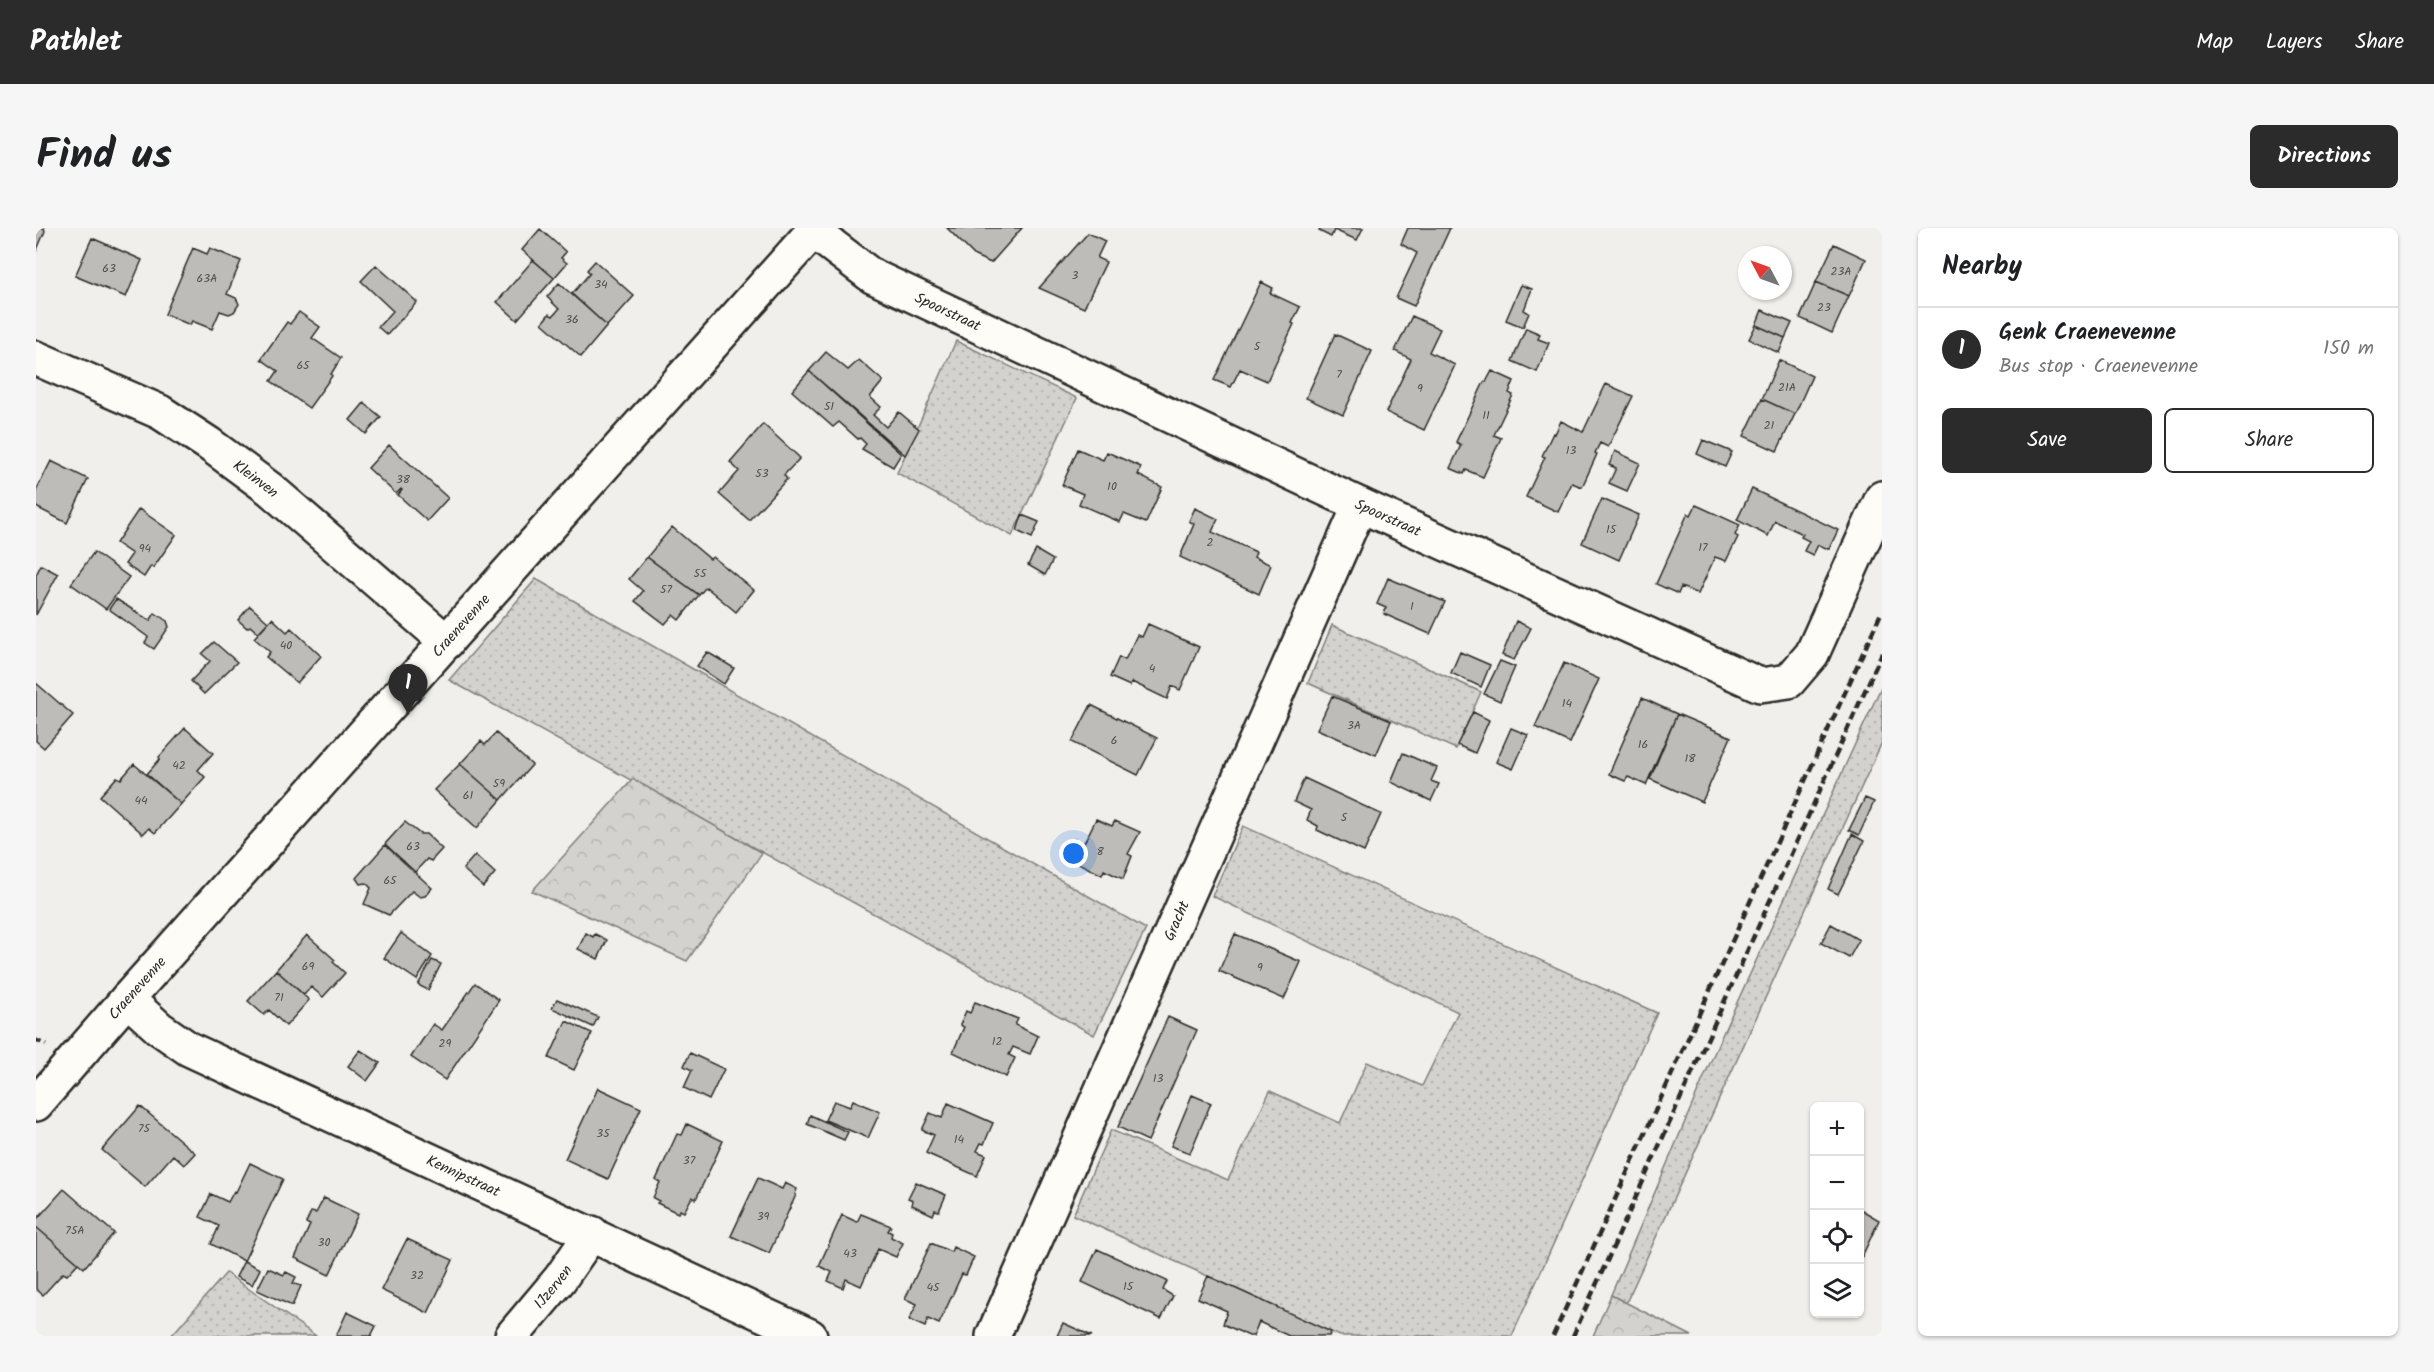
<!DOCTYPE html>
<meta charset="utf-8">
<style>
:root{--surface:#fff;--page:#f6f6f6;--text:#202124;--muted:#757577;--line:#e0e0e0;--accent:#2b2b2b}
body{margin:0;font-family:Kalam,sans-serif;background:var(--page);color:var(--text)}
.controls{position:absolute;right:18px;bottom:18px;display:grid;overflow:hidden;border-radius:9px;box-shadow:0 2px 4px #0004}
.controls button{width:54px;height:54px;display:grid;place-items:center;padding:0;border:0;border-bottom:2px solid var(--line);background:var(--surface);color:var(--text);font:30px sans-serif}
.compass{position:absolute;left:1702px;top:18px;width:54px;height:54px;border-radius:50%;background:var(--surface);box-shadow:0 2px 4px #0004;rotate:311deg}
.you{position:absolute;left:1038px;top:626px;width:21px;height:21px;margin:-15px;border:4px solid #fff;border-radius:50%;background:#1a73e8;box-shadow:0 0 0 9px #1a73e833}
.badge{display:grid;place-items:center;width:39px;height:39px;border-radius:50%;background:var(--accent);color:#fff;font-size:20px;font-weight:700}
.pin{position:absolute;translate:-50% -50px;filter:drop-shadow(0 2px 3px #0008)}
.pin::after{content:'';position:absolute;top:32px;width:21px;height:18px;background:inherit;clip-path:polygon(0 0,100% 0,50% 100%)}
.list{margin:0;padding:0;list-style:none}
h2{display:flex;justify-content:space-between;align-items:center;height:78px;margin:0;padding:0 24px;font-size:26px}
h2 small{font-size:20px;font-weight:400;color:var(--muted)}
.list li{display:grid;grid-template-columns:39px 1fr auto;gap:18px;align-items:center;box-sizing:border-box;height:84px;padding:0 24px;border-top:2px solid var(--line)}
.list b{display:block;font-size:22px;white-space:nowrap}
.list p{margin:0;font-size:20px;white-space:nowrap;color:var(--muted)}
.list em{font-size:20px;font-style:normal;color:var(--muted)}
.actions{display:flex;gap:12px;padding:18px 24px}
.actions a{flex:1;padding:14px 0;border:2px solid var(--accent);border-radius:9px;text-align:center;font-size:21px;color:var(--accent)}
.actions .main{background:var(--accent);color:#fff}
.icon{flex:none;width:33px;height:33px;fill:none;stroke:currentColor;stroke-width:2;stroke-linecap:round;stroke-linejoin:round}
.map{position:relative;flex:none;width:1846px;height:1108px;overflow:hidden;border-radius:9px}
header{display:flex;align-items:center;gap:36px;box-sizing:border-box;height:84px;padding:0 30px;background:var(--accent);color:#fff}
header strong{font-size:28px}
nav{display:flex;gap:33px;margin-inline-start:auto;font-size:21px}
.intro{display:flex;align-items:center;justify-content:space-between;box-sizing:border-box;height:144px;padding:0 36px}
h1{margin:0;font-size:42px}
.button{padding:15px 27px;border-radius:9px;background:var(--accent);color:#fff;font-size:21px;font-weight:700}
main{display:flex;gap:36px;padding:0 36px}
aside{flex:1;background:var(--surface);border-radius:9px;box-shadow:0 2px 4px #0004}
.map>svg:first-child{display:block}
</style>
<header>
<strong>Pathlet</strong>
<nav><a>Map</a><a>Layers</a><a>Share</a></nav>
</header>
<div class="intro"><h1>Find us</h1><a class="button">Directions</a></div>
<main>
<div class="map">
<svg width="1846" height="1108" viewBox="0 0 1846 1108">
<defs>
<pattern id="green-dots" width="8" height="8" patternUnits="userSpaceOnUse" patternTransform="scale(1.5)"><rect width="8" height="8" fill="#d3d2cf"/><path d="M2 2h.1M6 6h.1" fill="none" stroke="#b5b4b2" stroke-width="1.8" stroke-linecap="round"/></pattern>
<pattern id="forest-crowns" width="20" height="18" patternUnits="userSpaceOnUse" patternTransform="scale(1.5)"><rect width="20" height="18" fill="#d3d2cf"/><path d="M2 6a3 3 0 1 1 6 0M12 15a3 3 0 1 1 6 0" fill="none" stroke="#b5b4b2"/></pattern>
</defs>
<rect width="100%" height="100%" fill="#f0efeb"/>
<filter id="ink" filterUnits="userSpaceOnUse"><feTurbulence type="fractalNoise" baseFrequency=".0167" numOctaves="2"/><feDisplacementMap in="SourceGraphic" scale="12" xChannelSelector="R" yChannelSelector="G"/><feConvolveMatrix kernelMatrix="1 2 1 2 8 2 1 2 1" color-interpolation-filters="sRGB"/></filter>
<g filter="url(#ink)">
<!-- green -->
<path fill="url(#green-dots)" stroke="#7f7e7d" stroke-width="1.5" d="M920 113 1041 170 976 308 861 245Z
M500 351 1110 701 1058 807 413 452Z
M1296 397 1445 464 1420 521 1272 455Z
M1846 457V514L1590 1075 1575 1067 1683 814Z
M1207 598 1621 785 1476 1108H1304L1037 987 1075 902 1192 952 1234 863 1304 895 1331 834 1386 858 1422 784 1176 668Z
M190 1045 280 1108H135Z"/>
<!-- forest -->
<path fill="url(#forest-crowns)" stroke="#7f7e7d" stroke-width="1.5" d="M597 551 726 625 651 733 496 663Z
M1575 1067 1656 1108H1557Z"/>
<!-- building -->
<path fill="#bdbcb8" stroke="#2b2b2b" stroke-width="1.5" d="M0 0H8L9 3 0 24Z
M911 0H986L955 35 939 28Z
M1285 0H1327L1321 12 1298 2 1295 9 1283 3Z
M1372 0H1414L1378 78 1360 70 1381 25 1365 16Z
M504 1 530 24 525 30 531 35 518 50 486 22Z
M1052 5 1069 13 1061 30 1070 34 1048 80 1003 60Z
M56 10 106 32 90 69 39 48Z
M1798 16 1830 31 1813 68 1780 54Z
M157 20 171 26 174 20 205 33 191 66 200 70 203 76 198 84 193 86 184 83 176 101 156 93 154 97 129 86Z
M497 32 518 50 481 92 461 74Z
M559 33 598 68 571 98 536 66 554 45 551 42Z
M340 37 381 74 351 107 342 99 357 83 325 53Z
M1225 54 1237 60 1234 65 1264 79 1256 95 1258 96 1231 153 1204 141 1195 159 1178 152Z
M1780 54 1813 68 1796 105 1764 90Z
M523 55 571 98 545 129 506 95 513 86 517 88 523 81 511 69Z
M1485 57 1496 61 1488 82 1493 85 1487 99 1470 92Z
M1726 82 1756 95 1749 110 1720 97Z
M263 84 284 99 276 110 305 130 295 146 296 148 273 180 235 153 242 143 225 131 251 94 254 96Z
M1376 88 1404 101 1393 124 1419 137 1388 202 1350 184 1375 131 1359 123Z
M1720 97 1749 110 1743 125 1713 111Z
M1490 100 1504 106 1502 111 1513 115 1501 144 1476 133Z
M1299 106 1336 123 1307 187 1270 170Z
M790 124 812 142 823 132 847 153 834 169 845 179 837 187 850 199 863 184 883 201 869 227 773 143Z
M1743 132 1776 148 1759 186 1726 171Z
M773 143 865 226 857 239 826 221 830 216 824 210 822 211 803 194 797 199 756 163Z
M1456 143 1478 153 1473 165 1477 167 1458 207 1465 210 1447 249 1430 242 1428 246 1414 240 1425 217 1420 214 1448 154H1450Z
M1570 156 1597 168 1572 219 1564 215 1559 225 1561 226 1546 259 1536 255 1522 284 1490 269 1509 229 1506 228 1517 205 1519 206 1525 193 1547 204Z
M1726 171 1759 186 1741 223 1708 208Z
M328 175 345 189 330 206 314 192Z
M727 196 764 230 748 247 751 251 713 292 683 266 703 243 694 234Z
M1667 212 1696 224 1689 239 1661 226Z
M353 217 412 270 391 293 362 267 366 262 365 261 360 266 332 240Z
M1042 221 1067 232 1071 224 1105 239 1102 247 1126 259 1110 295 1088 286 1084 294 1043 276 1047 266 1026 257Z
M1579 223 1604 235 1591 263 1573 255 1580 240 1573 237Z
M15 233 52 251 31 295 0 279V263Z
M1716 261 1802 302 1793 321 1782 317 1777 327 1768 323 1773 313 1765 309 1767 306 1739 293 1732 308 1701 292Z
M1566 271 1603 287 1583 332 1546 315Z
M1660 277 1704 297 1699 307 1702 309 1690 333 1679 329 1662 366 1645 359 1642 366 1620 356 1652 285 1655 287Z
M1159 280 1182 291 1176 304 1220 324 1218 329 1235 337 1223 366 1144 329 1158 296 1153 293Z
M103 281 140 307 117 340 115 338 108 349 89 336 96 326 80 315Z
M986 287 1003 294 996 310 981 303Z
M636 299 674 331 677 329 718 362 700 384 670 359 663 367 611 329Z
M1000 322 1017 332 1009 347 992 337Z
M58 324 93 349 70 381 35 356Z
M611 329 663 367 643 392 637 387 629 396 599 373 607 363 593 351Z
M5 337 22 346 0 387V347Z
M1352 350 1409 374 1394 406 1348 386 1350 380 1341 376Z
M80 371 114 393 119 385 131 393 133 399 118 421 109 415 112 409 73 381Z
M214 378 232 394 222 405 214 398 211 400 202 392Z
M236 390 251 404 255 400 285 428 261 455 230 429 234 424 218 410Z
M1480 393 1495 400 1478 432 1466 427Z
M1112 396 1163 419 1144 462 1136 458 1131 471 1096 454 1094 458 1074 449 1083 429 1089 432 1101 407 1106 409Z
M178 414 201 434 168 466 155 453 174 433 166 426Z
M671 424 698 440 688 456 661 438Z
M1424 424 1454 437 1445 459 1415 445Z
M1464 433 1479 439 1464 473 1448 466Z
M1528 435 1563 451 1534 515 1499 499Z
M0 455 37 487 8 520 0 513Z
M1296 468 1355 493 1340 527 1281 501Z
M1606 470 1641 486 1610 557 1592 549 1589 553 1573 546Z
M1055 477 1121 510 1102 547 1036 514Z
M1437 484 1453 492 1439 525 1421 517Z
M1641 486 1695 509 1666 574 1614 551Z
M149 500 177 525 162 542 169 549 145 576 111 546 124 531 123 529Z
M1475 500 1492 507 1477 541 1460 534Z
M460 505 496 537 465 572 424 536 445 513 449 517Z
M1367 525 1401 540 1395 553 1403 556 1395 573 1355 554Z
M98 536 145 576 119 605 113 600 107 606 64 568 81 549 85 551Z
M424 536 465 572 441 600 398 562Z
M1268 550 1345 586 1328 624 1281 602 1282 598 1271 592 1275 582 1258 574Z
M1829 570 1838 574 1823 607 1813 602Z
M1060 591 1076 598 1079 593 1104 604 1092 626 1096 628 1087 651 1068 642 1066 647 1030 629 1038 611 1048 615Z
M369 594 384 606H390L406 621 395 633 391 631 379 644 349 616Z
M1816 606 1828 613 1802 666 1792 661Z
M349 617 396 660 389 668 384 669 376 663 353 687 328 676 335 660 330 655 324 656 320 650Z
M439 627 459 645 447 659 427 641Z
M1795 696 1823 712 1813 730 1785 715Z
M365 705 396 728 381 752 348 730Z
M550 705 557 709 559 706 571 712 562 731 542 721Z
M1199 706 1265 734 1248 771 1183 743Z
M271 707 299 732 297 734 309 745 287 769 275 759 268 767 240 742Z
M396 732 405 736 392 762 382 757Z
M240 742 273 772 250 798 233 782 228 787 212 773Z
M439 755 463 772 409 852 375 829 397 796 406 802Z
M521 771 562 789 557 799 516 780Z
M939 774 982 791 979 797 1002 808 994 826 977 819 973 827 979 830 970 849 917 824 928 799 924 797 930 783 934 785Z
M1132 789 1161 802 1112 913 1082 899Z
M530 793 556 805 538 842 513 830Z
M324 822 344 835 331 853 312 838Z
M654 825 688 841 673 872 648 860 656 842 648 838Z
M562 860 605 880 572 951 529 931Z
M1156 867 1175 875 1154 925 1135 918Z
M817 872 844 884 832 910 789 892 798 873 814 879Z
M912 875 957 895 948 916 945 915 941 923 950 927 941 948 890 925 898 907 886 902 894 885 906 890Z
M104 878 159 925 148 937 137 927 109 959 66 922Z
M774 887 812 904 808 912 771 896Z
M651 896 687 913 660 971 656 969 648 984 644 982 642 985 621 975 623 973 617 970 624 954 620 952 641 906 646 907Z
M214 935 247 951 208 1033 175 1016 183 998 164 989 175 966 192 974 198 963 200 964Z
M722 950 746 961 749 955 761 961 759 966 760 967 733 1025 695 1008Z
M880 954 910 967 903 983 899 982 897 987 876 977 877 972 872 970Z
M28 961 78 1005 48 1040 0 999V992Z
M288 970 322 986 293 1047 259 1030 274 997 270 995 275 984 280 985Z
M1824 981 1843 992 1824 1033Z
M825 986 855 998 852 1003 856 1005 855 1009 867 1015 860 1029 842 1021 825 1058 810 1051 807 1060 792 1053 796 1044 783 1038 806 987 821 994Z
M0 999 42 1035 31 1047 27 1045 7 1067 0 1061Z
M371 1011 417 1032 392 1085 345 1062Z
M895 1015 915 1024 917 1019 938 1029 930 1047 926 1046 903 1096 892 1091 889 1099 873 1092 881 1076 869 1071Z
M1061 1021 1131 1053 1127 1062 1137 1068 1125 1091 1046 1054Z
M208 1033 224 1041 216 1057 200 1049Z
M232 1040 248 1047 250 1044 260 1049 257 1055 265 1058 256 1078 221 1062Z
M1172 1048 1295 1104 1293 1108H1253L1223 1094 1217 1108H1213L1187 1096 1191 1083 1162 1070Z
M311 1084 340 1098 335 1108H300Z
M1027 1095 1056 1108H1021Z"/>
<g fill="none" stroke-linecap="round" stroke-linejoin="round">
<defs>
<g id="minor">
<path id="s1" d="M777 3 836 48 1324 277 1724 457 1753 453 1776 426 1846 270"/>
<path id="s2" d="M0 130 124 184 173 216 234 261 411 414"/>
<path id="s3" d="M91 771 123 800 153 821 774 1108"/>
<path id="s4" d="M0 876 91 771 780 0"/>
<path id="s5" d="M476 1108 524 1051 556 1005"/>
<path id="s6" d="M957 1108 1324 277"/>
</g>
</defs>
<!-- minor casing -->
<use href="#minor" stroke="#2b2b2b" stroke-width="38"/>
<!-- path -->
<path stroke="#2b2b2b" stroke-width="4" stroke-dasharray="6 4.5" stroke-linecap="butt" d="M0 812 10 817"/>
<!-- minor -->
<use href="#minor" stroke="#fdfcf7" stroke-width="33"/>
<!-- rail -->
<path stroke="#2b2b2b" stroke-width="4.5" stroke-dasharray="9 4.5" stroke-linecap="butt" d="M1517 1108 1846 383
M1537 1108 1846 425"/>
</g>
</g>
<g text-anchor="middle" stroke-width="5" stroke-linejoin="round" paint-order="stroke">
<!-- number labels -->
<g font-size="12" fill="#504f4e">
<text x="73" y="44">63</text>
<text x="1805" y="47">23A</text>
<text x="1039" y="51">3</text>
<text x="171" y="54">63A</text>
<text x="565" y="60">34</text>
<text x="1788" y="83">23</text>
<text x="536" y="95">36</text>
<text x="1221" y="122">5</text>
<text x="267" y="141">65</text>
<text x="1303" y="150">7</text>
<text x="1751" y="163">21A</text>
<text x="1384" y="164">9</text>
<text x="793" y="182">51</text>
<text x="1450" y="191">11</text>
<text x="1733" y="201">21</text>
<text x="1535" y="226">13</text>
<text x="726" y="249">53</text>
<text x="367" y="255">38</text>
<text x="1076" y="262">10</text>
<text x="1575" y="305">15</text>
<text x="1174" y="318">2</text>
<text x="1667" y="323">17</text>
<text x="109" y="324">94</text>
<text x="664" y="349">55</text>
<text x="630" y="365">57</text>
<text x="1376" y="382">1</text>
<text x="250" y="421">40</text>
<text x="1116" y="444">4</text>
<text x="1531" y="479">14</text>
<text x="1318" y="501">3A</text>
<text x="1078" y="516">6</text>
<text x="1607" y="520">16</text>
<text x="1654" y="534">18</text>
<text x="143" y="541">42</text>
<text x="463" y="559">59</text>
<text x="432" y="571">61</text>
<text x="105" y="576">44</text>
<text x="1308" y="593">5</text>
<text x="377" y="622">63</text>
<text x="1064" y="627">8</text>
<text x="354" y="656">65</text>
<text x="272" y="742">69</text>
<text x="1224" y="743">9</text>
<text x="243" y="773">71</text>
<text x="961" y="817">12</text>
<text x="409" y="819">29</text>
<text x="1122" y="854">13</text>
<text x="108" y="904">75</text>
<text x="567" y="909">35</text>
<text x="923" y="915">14</text>
<text x="653" y="936">37</text>
<text x="727" y="992">39</text>
<text x="39" y="1006">75A</text>
<text x="288" y="1018">30</text>
<text x="814" y="1029">43</text>
<text x="381" y="1051">32</text>
<text x="1092" y="1062">15</text>
<text x="897" y="1063">45</text>
</g>
<!-- street labels -->
<g font-size="15" fill="#2b2b2b" stroke="#fdfcf7">
<text dy="5" stroke="none"><textPath href="#s1" startOffset="158">Spoorstraat</textPath></text>
<text dy="5" stroke="none"><textPath href="#s2" startOffset="252">Kleinven</textPath></text>
<text dy="5" stroke="none"><textPath href="#s1" startOffset="644">Spoorstraat</textPath></text>
<text dy="5" stroke="none"><textPath href="#s4" startOffset="640">Craenevenne</textPath></text>
<text dy="5" stroke="none"><textPath href="#s6" startOffset="454">Gracht</textPath></text>
<text dy="5" stroke="none"><textPath href="#s4" startOffset="154">Craenevenne</textPath></text>
<text dy="5" stroke="none"><textPath href="#s3" startOffset="382">Kennipstraat</textPath></text>
<text dy="5" stroke="none"><textPath href="#s5" startOffset="64">IJzerven</textPath></text>
</g>
</g>
</svg>
<div class="controls">
<button>+</button>
<button>−</button>
<button><svg class="icon" aria-label="locate" viewBox="0 0 24 24"><circle cx="12" cy="12" r="6"/><path d="M12 2v4M12 18v4M2 12h4M18 12h4"/></svg></button>
<button><svg class="icon" aria-label="layers" viewBox="0 0 24 24"><path d="M12 4l9 5-9 5-9-5zM3 14l9 5 9-5"/></svg></button>
</div>
<svg class="compass" viewBox="-18 -18 36 36"><path d="M0-13l5 13h-10z" fill="#e53935"/><path d="M0 13l5-13h-10z" fill="#757577"/></svg>
<div class="you"></div>
<div class="pin badge" style="left:372px;top:486px">1</div>
</div>
<aside>
<h2>Nearby<small></small></h2>
<ul class="list">
<li><span class="badge">1</span><div><b>Genk Craenevenne</b><p>Bus stop · Craenevenne</p></div><em>150 m</em></li>
</ul>
<div class="actions"><a class="main">Save</a><a>Share</a></div>
</aside>
</main>
